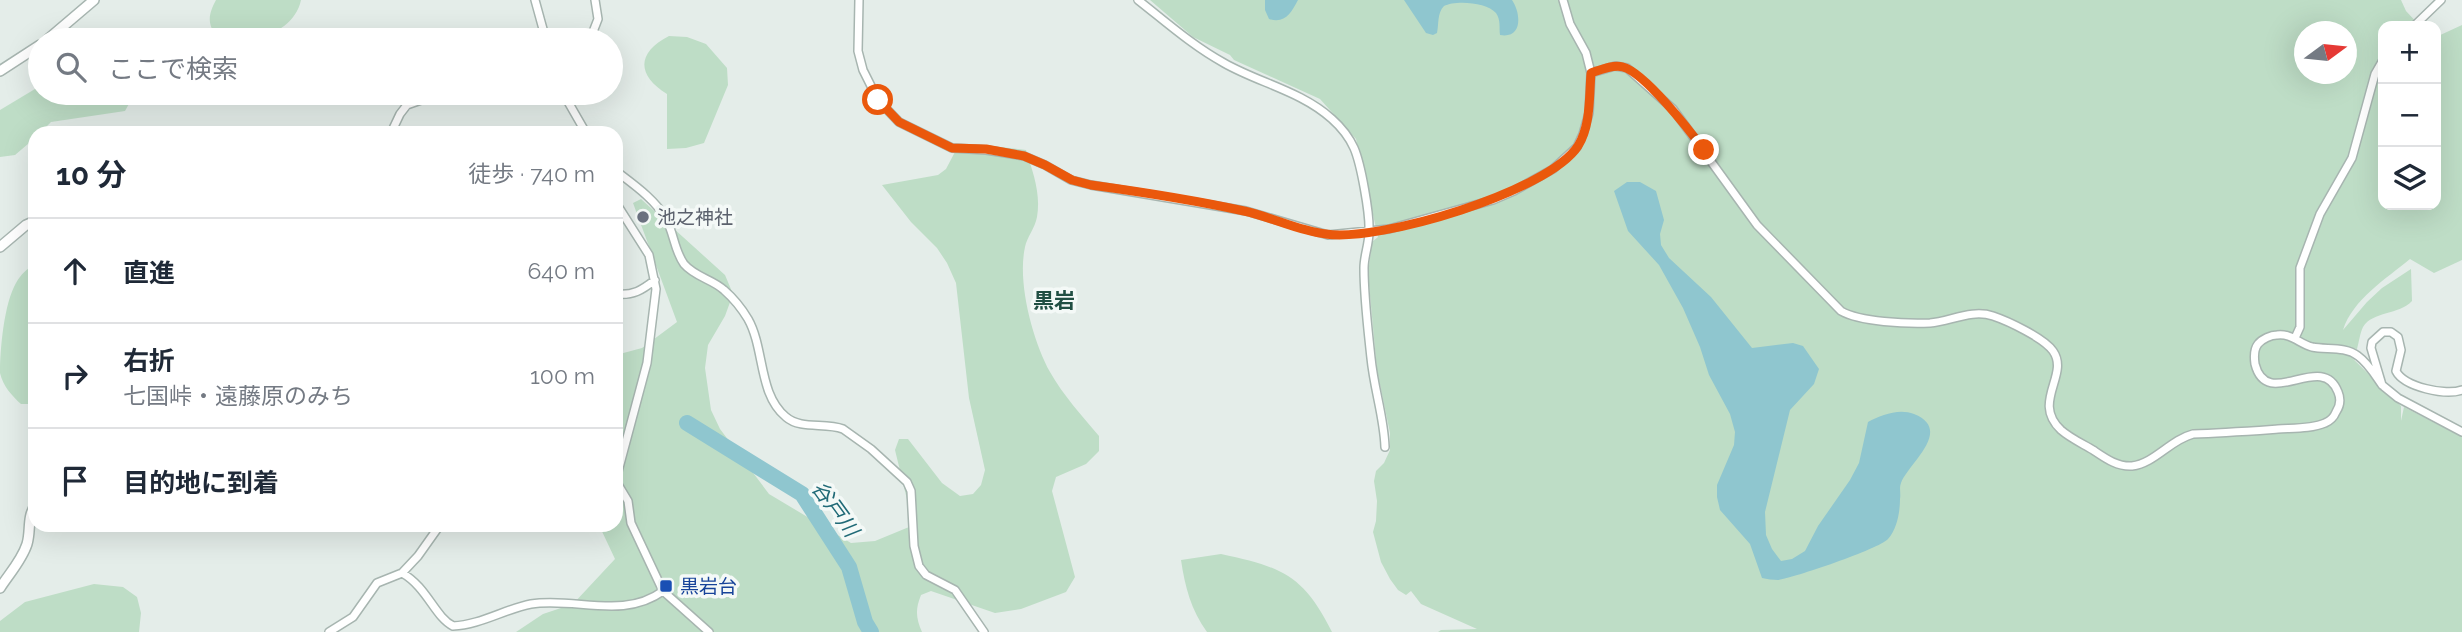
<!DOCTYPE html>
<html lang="ja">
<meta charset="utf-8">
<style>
:root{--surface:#fff;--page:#f2f2f3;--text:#1f2937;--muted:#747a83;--line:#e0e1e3}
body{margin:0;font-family:Raleway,"Noto Sans JP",sans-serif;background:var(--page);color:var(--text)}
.controls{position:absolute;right:21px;top:21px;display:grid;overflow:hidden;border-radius:14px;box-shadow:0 7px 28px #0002}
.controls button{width:63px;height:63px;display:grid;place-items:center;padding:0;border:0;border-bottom:2px solid var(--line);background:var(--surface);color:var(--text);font:35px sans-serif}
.compass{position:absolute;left:2294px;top:21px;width:63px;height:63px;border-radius:50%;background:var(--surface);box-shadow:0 7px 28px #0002;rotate:75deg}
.stop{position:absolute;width:21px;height:21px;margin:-16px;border:5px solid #ea580c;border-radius:50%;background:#fff}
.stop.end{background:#ea580c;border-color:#fff;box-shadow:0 2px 7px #0008}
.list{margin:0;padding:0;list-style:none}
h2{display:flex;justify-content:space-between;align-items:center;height:91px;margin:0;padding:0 28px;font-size:30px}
h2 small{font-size:23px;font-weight:400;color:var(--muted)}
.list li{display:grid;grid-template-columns:46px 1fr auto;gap:21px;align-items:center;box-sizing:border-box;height:105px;padding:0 28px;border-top:2px solid var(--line)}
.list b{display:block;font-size:26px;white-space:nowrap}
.list p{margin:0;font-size:23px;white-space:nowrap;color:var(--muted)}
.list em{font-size:23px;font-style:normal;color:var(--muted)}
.icon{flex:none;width:38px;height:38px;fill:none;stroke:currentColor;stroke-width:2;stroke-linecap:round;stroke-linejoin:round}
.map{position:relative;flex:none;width:2462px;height:632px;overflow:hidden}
.search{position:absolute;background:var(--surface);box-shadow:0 7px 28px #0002;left:28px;top:28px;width:595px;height:77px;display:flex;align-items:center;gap:18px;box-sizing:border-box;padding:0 24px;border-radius:38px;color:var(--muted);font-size:26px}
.panel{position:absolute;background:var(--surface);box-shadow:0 7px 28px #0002;left:28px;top:126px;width:595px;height:406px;border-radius:21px}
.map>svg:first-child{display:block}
</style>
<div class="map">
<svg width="2462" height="632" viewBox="0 0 2462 632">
<rect width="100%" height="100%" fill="#e4ede9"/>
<!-- green -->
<path fill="#beddc6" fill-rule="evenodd" d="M216 0H301C294 34 247 47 217 38 207 23 208 15 216 0Z
M1150 0H2401L2406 11 2420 26H2383V205H2436V37L2462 25V260L2434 273 2410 259C2386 279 2353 299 2343 330L2367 302 2382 288 2411 269 2412 301C2399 315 2373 311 2363 327 2360 333 2359 342 2357 349L2340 346 2401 406V421L2404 407 2462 437V632H1438L1441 630 1477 629 1421 604 1411 591 1406 595 1398 590 1390 579 1381 562 1373 532 1376 521 1377 501 1374 481 1376 471 1384 463 1390 450V433L1377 370 1368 274 1372 242 1378 237 1356 139 1320 99 1234 60 1230 55 1193 37ZM2304 32H2346V74H2304Z
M669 36 687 37 706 44 727 68 728 85 704 143 686 148 667 149V94C636 75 637 52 669 36Z
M40 86V93H135L125 111 51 122 40 133H35V138L15 155 0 157V110Z
M975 144 1026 150C1033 173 1041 193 1037 217 1035 228 1027 237 1025 247 1017 283 1033 341 1050 372 1063 395 1082 416 1099 436V451L1086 464 1056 477 1052 491 1075 577 1066 592 1021 609 995 613 931 591 921 595C915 610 916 618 922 632H516L543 614 573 604 615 559 599 525H616V453L622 434 616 419V355L642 348 677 322 633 203 641 199 725 275 733 294 725 316 708 345 705 368 711 410 720 429 769 494 851 543 875 541 909 527 912 520 895 450 899 439H908L942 483 960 496 973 494 981 485 985 470 969 398 956 283 947 263 937 248 911 222 882 185 938 175 946 169 956 150Z
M35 264V396L29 404H21C12 396 3 386 0 373 0 349 4 304 16 283 21 274 27 269 35 264Z
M1221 554C1281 567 1303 574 1332 632H1207C1191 610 1185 587 1181 560Z
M94 584 123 587 137 597 141 613 139 632H0V621L25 602Z"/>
<!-- water -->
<path fill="#8fc6cf" d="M1265 0H1298C1291 13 1285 24 1269 19L1265 10Z
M1404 0H1512C1521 13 1523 39 1500 35 1499 28 1501 20 1496 13 1487 2 1455 0 1444 6 1437 13 1439 24 1437 33L1433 35 1426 33Z
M1627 182H1640L1656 191 1664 220 1660 234 1661 245 1669 258 1711 297 1752 348 1793 343 1803 346 1819 369 1814 384 1790 410 1765 512 1766 535 1772 549 1781 561 1792 559 1805 551 1818 526 1850 480 1859 463 1868 422C1881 415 1899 408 1914 414 1954 430 1908 464 1901 483 1899 488 1901 494 1900 499 1900 512 1897 529 1888 539 1879 549 1793 578 1778 580 1773 580 1767 579 1762 578L1750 544 1720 510 1717 497V485L1734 445 1735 432 1730 414 1709 375 1700 347 1683 308 1659 265 1628 231 1614 191Z"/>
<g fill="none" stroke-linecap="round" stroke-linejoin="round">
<!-- river -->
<path stroke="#8fc6cf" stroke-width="16" d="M687 423 802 494 849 567 865 622 871 632"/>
<defs>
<path id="minor" d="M535 0 546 40
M859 0 858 51 863 70 878 100 899 122 952 148 986 150 1024 156 1045 165 1071 180 1091 185 1246 211 1328 235 1389 229 1493 200 1514 191 1553 169 1577 147 1583 134 1589 113 1591 73 1586 53 1570 24 1563 0
M1138 0C1166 22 1193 46 1224 63 1259 83 1301 91 1332 119 1341 127 1349 137 1354 148 1361 164 1370 214 1369 232 1369 244 1364 256 1364 268 1364 298 1368 329 1371 358 1374 389 1384 417 1385 447
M2414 26 2441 0
M545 35 586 38 591 37 598 19 595 0
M1591 73 1615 66 1627 68 1673 109 1757 225 1841 311C1860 322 1907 324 1930 323 1951 321 1972 309 1993 316 2008 321 2044 338 2053 351 2070 375 2031 402 2061 430 2070 438 2083 444 2093 450 2105 458 2117 467 2132 466 2155 463 2170 440 2193 434 2221 433 2249 431 2278 429 2293 428 2311 429 2325 423 2330 421 2334 417 2336 412 2340 406 2341 399 2338 392 2322 350 2267 412 2255 364 2254 357 2254 349 2258 344 2262 339 2271 335 2277 335 2291 333 2300 344 2312 347 2327 350 2345 346 2358 356 2368 363 2375 375 2382 385
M563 93 586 133
M391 133 400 114 407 105 441 93
M616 171C633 184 656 200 666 219 674 233 674 250 684 264 695 277 712 279 724 290 732 297 742 309 748 319 765 349 758 394 786 417 801 430 825 422 843 429L871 449 907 482 911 491 914 546 919 566 926 575 955 590 984 632
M616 203 649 255 656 289 647 363 616 479
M616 294C633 296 642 290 655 280
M2295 338 2300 327V268L2320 214 2352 158 2375 74 2383 60
M2462 390C2446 396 2404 387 2396 371L2401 350 2398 337 2391 332H2383L2372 342 2371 348 2382 385 2398 398 2462 432
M616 481 628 501 631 523 663 591
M402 573 418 556 440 525
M329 632 353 617 377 583 402 573C427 587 435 617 453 626 480 625 505 609 531 604 576 597 623 620 663 591L709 632"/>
<path id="tertiary" d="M47 40 94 0
M0 71 40 45
M0 247 26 225 35 221
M0 588C9 574 22 560 27 544 31 531 27 517 35 506"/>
</defs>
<!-- minor casing -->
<use href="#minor" stroke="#a7b5b0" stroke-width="10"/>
<!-- tertiary casing -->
<use href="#tertiary" stroke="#a7b5b0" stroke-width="12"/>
<!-- minor -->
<use href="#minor" stroke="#fff" stroke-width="7"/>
<!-- tertiary -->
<use href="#tertiary" stroke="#fff" stroke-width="9"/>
</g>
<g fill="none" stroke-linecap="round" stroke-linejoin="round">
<!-- route -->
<path stroke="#ea580c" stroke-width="9" d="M878 100 899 122 952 148 986 149 1024 156 1045 165 1072 180 1091 185C1142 192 1194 200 1244 211 1272 217 1298 231 1326 234 1379 242 1548 192 1578 146 1591 125 1589 97 1591 73 1600 70 1613 64 1623 67 1645 73 1690 131 1704 150"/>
</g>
<!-- markers -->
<circle fill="#6b7280" stroke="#f4f9f7" stroke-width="2.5" cx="643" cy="217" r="7"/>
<rect fill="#1a4fb4" stroke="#f4f9f7" stroke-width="2.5" x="659" y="579" width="14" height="14" rx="3.5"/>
<g text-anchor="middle" stroke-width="7" stroke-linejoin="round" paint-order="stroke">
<!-- worship labels -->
<g font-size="19" fill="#5b616d" stroke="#f4f9f7" text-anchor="start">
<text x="657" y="224">池之神社</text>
</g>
<!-- transit labels -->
<g font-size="19" fill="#164399" stroke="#f4f9f7" text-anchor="start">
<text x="680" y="593">黒岩台</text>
</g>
<!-- neighbourhood labels -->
<g font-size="21" font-weight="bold" fill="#214f43" stroke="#f4f9f7">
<text x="1054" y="308">黒岩</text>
</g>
<!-- water labels -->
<g font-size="21" font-style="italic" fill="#206a77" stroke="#f4f9f7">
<text transform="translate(835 509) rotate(54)" y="7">谷戸川</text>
</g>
</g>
</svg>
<div class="controls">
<button>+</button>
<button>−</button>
<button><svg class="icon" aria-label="layers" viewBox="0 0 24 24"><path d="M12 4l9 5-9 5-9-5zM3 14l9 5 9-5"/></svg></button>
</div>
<svg class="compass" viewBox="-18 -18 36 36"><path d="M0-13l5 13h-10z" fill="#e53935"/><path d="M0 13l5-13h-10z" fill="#747a83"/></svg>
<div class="stop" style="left:878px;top:100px"></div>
<div class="stop end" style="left:1704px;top:150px"></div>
<div class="search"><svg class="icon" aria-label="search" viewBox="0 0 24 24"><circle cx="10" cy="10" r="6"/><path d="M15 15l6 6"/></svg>ここで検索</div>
<section class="panel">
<h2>10 分<small>徒歩 · 740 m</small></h2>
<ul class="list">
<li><svg class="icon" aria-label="ahead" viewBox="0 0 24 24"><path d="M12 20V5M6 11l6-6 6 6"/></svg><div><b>直進</b></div><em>640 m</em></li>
<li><svg class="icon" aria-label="right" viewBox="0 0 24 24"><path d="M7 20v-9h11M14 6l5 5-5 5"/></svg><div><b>右折</b><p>七国峠・遠藤原のみち</p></div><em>100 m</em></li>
<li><svg class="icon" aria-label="arrive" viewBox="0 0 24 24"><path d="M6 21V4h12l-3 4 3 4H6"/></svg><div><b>目的地に到着</b></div></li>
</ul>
</section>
</div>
